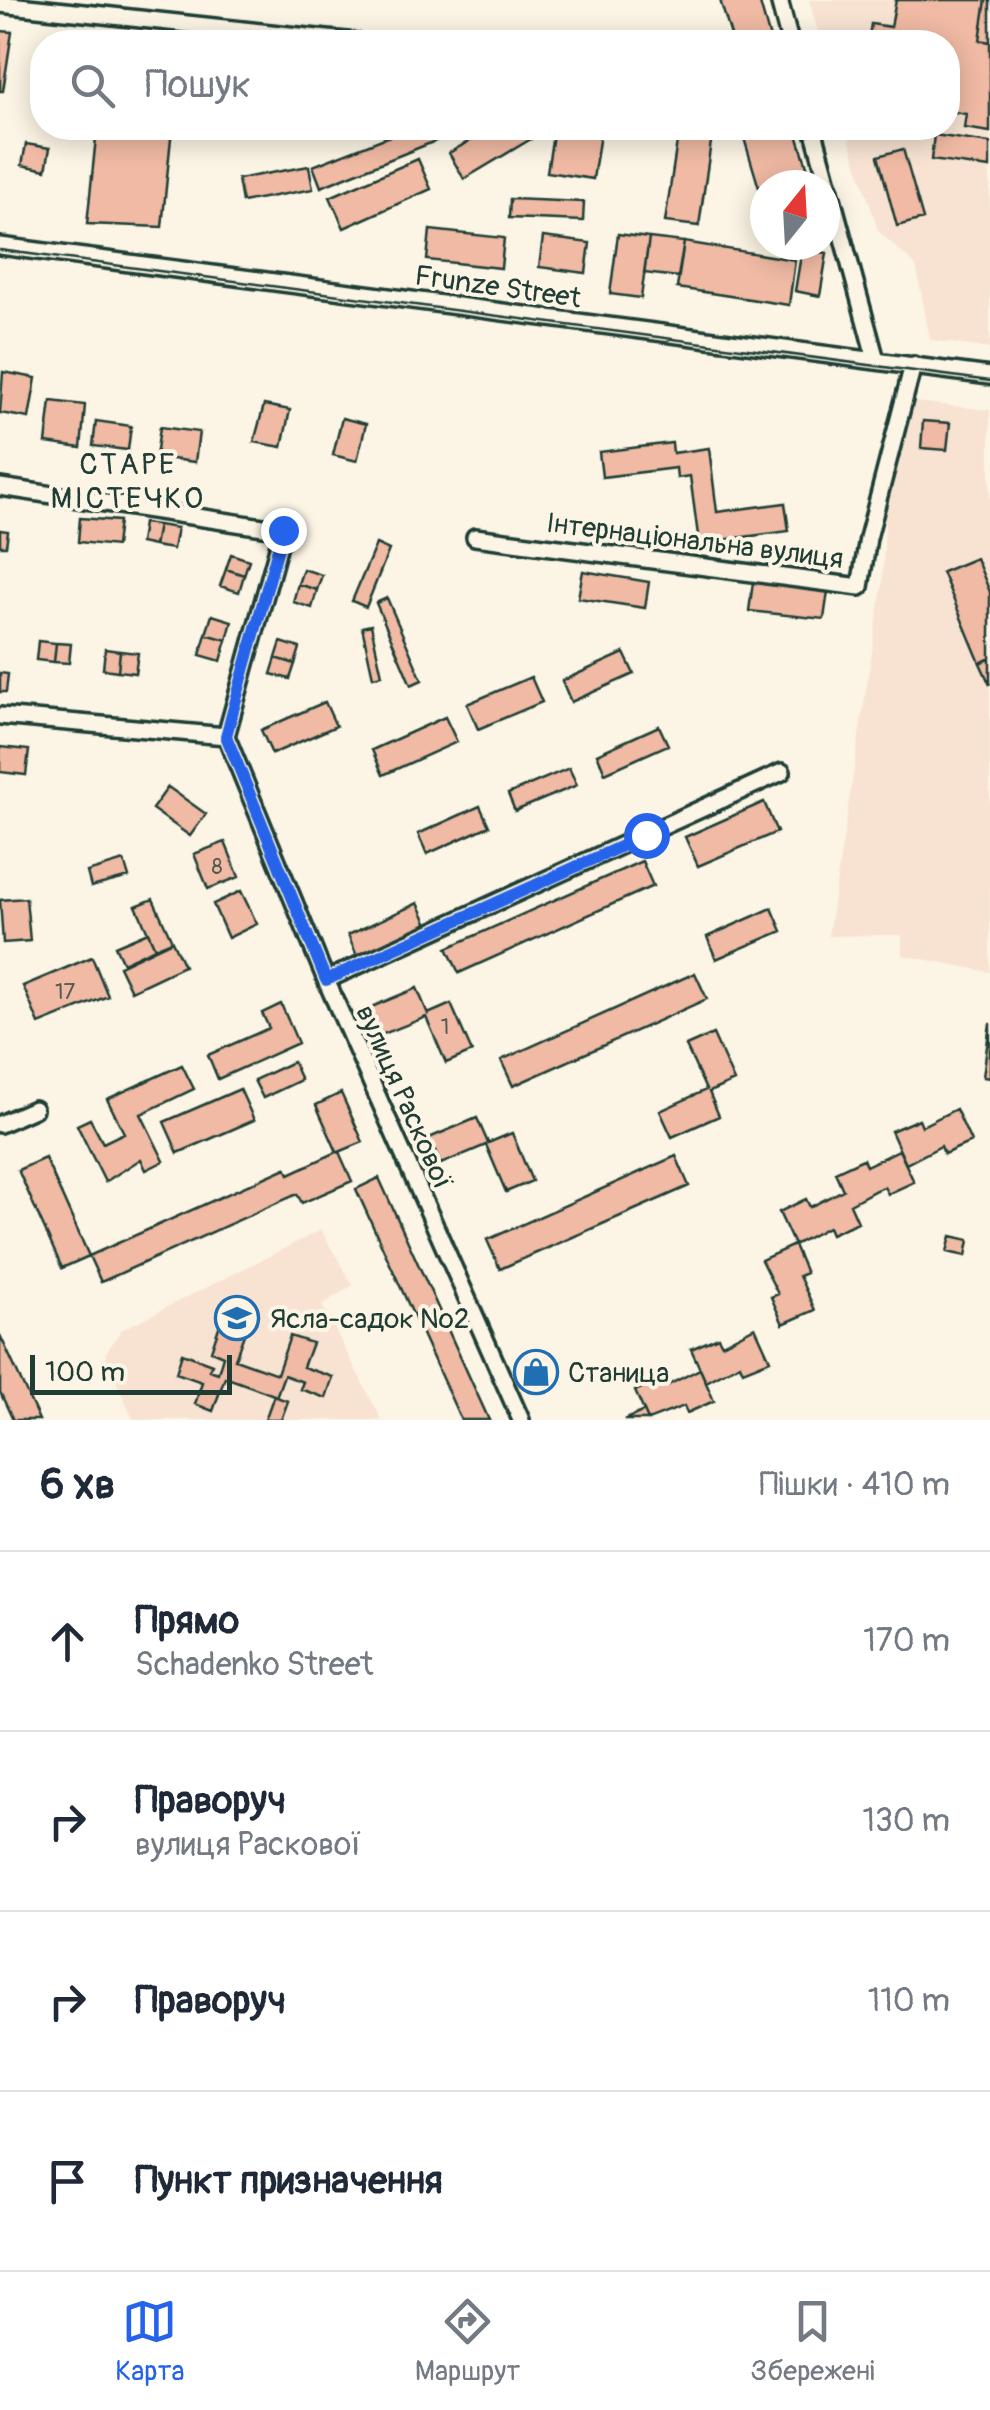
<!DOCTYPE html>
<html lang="uk">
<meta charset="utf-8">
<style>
:root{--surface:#fff;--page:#f2f2f3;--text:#1f2937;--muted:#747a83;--line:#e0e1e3;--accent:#2563eb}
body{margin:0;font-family:Pangolin,sans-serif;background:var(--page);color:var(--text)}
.compass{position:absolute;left:750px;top:170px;width:90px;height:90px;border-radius:50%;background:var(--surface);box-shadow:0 5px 25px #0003;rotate:18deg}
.scale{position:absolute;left:30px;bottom:25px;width:202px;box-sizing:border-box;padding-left:10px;border:5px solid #1f3d34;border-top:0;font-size:28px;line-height:35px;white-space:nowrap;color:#1f3d34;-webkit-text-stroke:8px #fcf5e5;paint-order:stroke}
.stop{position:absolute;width:30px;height:30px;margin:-22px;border:8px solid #2563eb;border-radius:50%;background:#fff}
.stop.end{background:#2563eb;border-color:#fff;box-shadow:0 2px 10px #0008}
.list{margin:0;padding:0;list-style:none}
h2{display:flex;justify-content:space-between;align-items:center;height:130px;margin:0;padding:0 40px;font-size:42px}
h2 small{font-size:32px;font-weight:400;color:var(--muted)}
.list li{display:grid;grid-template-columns:65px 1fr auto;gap:30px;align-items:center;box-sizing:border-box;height:180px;padding:0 40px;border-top:2px solid var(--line)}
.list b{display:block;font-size:38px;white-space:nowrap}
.list p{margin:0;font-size:32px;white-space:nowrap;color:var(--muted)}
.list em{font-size:32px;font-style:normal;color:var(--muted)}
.icon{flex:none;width:55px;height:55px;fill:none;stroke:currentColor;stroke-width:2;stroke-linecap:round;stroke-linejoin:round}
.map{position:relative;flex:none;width:990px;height:1420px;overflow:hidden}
.search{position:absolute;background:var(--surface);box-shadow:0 5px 25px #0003;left:30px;right:30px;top:30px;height:110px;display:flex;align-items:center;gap:25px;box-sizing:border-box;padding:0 35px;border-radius:40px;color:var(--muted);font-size:38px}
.sheet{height:850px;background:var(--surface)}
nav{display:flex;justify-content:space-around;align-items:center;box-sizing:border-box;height:140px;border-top:2px solid var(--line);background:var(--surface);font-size:28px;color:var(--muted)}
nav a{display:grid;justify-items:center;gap:5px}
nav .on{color:var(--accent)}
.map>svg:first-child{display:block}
</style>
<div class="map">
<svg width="990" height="1420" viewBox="0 0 990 1420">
<rect width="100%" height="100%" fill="#fcf5e5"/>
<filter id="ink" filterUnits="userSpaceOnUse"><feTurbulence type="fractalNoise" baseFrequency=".01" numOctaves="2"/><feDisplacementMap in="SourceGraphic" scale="20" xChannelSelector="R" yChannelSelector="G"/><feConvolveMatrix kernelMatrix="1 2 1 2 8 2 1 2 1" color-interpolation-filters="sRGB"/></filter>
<g filter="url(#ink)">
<!-- built -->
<path fill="#f8e3d2" d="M809 0H990V349L930 340 916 266 878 231 846 128H948V42H821Z
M907 401 990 410V972L902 955V935L828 936 882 587 887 477Z
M321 1230 353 1285 322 1305 382 1420H133L105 1354 121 1330Z"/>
<!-- building -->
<path fill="#f0baa4" stroke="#1f3d34" stroke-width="2.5" d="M720 0H759L771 42H733Z
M896 0H986L980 40 990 42V132L964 128 966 114 948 111V42H868L871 24 891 27Z
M986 0H990V42L980 40Z
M0 31 12 32 3 91H0Z
M97 128H172L162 227 87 224Z
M410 128H433L438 140 321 187 313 166Z
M492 128H537L541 133 464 179 449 153Z
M554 128H601L593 179 547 172Z
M679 128H713L699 226 665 222Z
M741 128H795L813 185H765V208Z
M934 135 990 143V168L931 160Z
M26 144 50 148 46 170 22 165Z
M903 149 923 219 897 226 878 156Z
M418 159 431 189 344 228 330 197Z
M309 166 313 189 242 202 238 179Z
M510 199 584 202 583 221 509 218Z
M430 230 504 238 501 268 427 260Z
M618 234 649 238 641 298 610 294Z
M543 237 590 243 586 273 539 267Z
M649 238 684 242 678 277 644 273Z
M684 242 795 260 789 305 677 288Z
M802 249 827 253 820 296 795 291Z
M3 372 36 378 29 418 0 413Z
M51 401 85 405 81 448 46 443Z
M264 405 290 410 282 447 254 442Z
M342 418 366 424 357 461 333 455Z
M96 421 131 426 128 450 93 446Z
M923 421 950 423 947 450 921 448Z
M160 427 199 432 195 462 156 457Z
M672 443 673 453 709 448 717 512 785 503 789 531 699 543 690 476 677 478 676 468 602 477 599 452Z
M80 518 119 521 116 546 78 542Z
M143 523 158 525 154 546 140 543Z
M158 525 177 528 173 549 154 546Z
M0 530 8 531 6 546H0Z
M376 544 389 550 366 607 352 601Z
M231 554 249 560 244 575 226 569Z
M976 558 990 592V658L980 663 942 572Z
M226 569 244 575 239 592 220 586Z
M303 569 322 575 317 590 298 584Z
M583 571 649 582 645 608 578 598Z
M753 582 828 591 824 619 749 611Z
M298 584 317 590 312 608 293 602Z
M387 598 422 680 411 685 376 603Z
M212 615 232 621 227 640 206 634Z
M371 625 382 675 373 677 362 627Z
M206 634 227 640 221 661 200 655Z
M38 641 56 643 54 662 36 660Z
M281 642 300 648 295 664 276 658Z
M56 643 71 644 69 663 54 662Z
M105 649 120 651 118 671 103 669Z
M120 651 138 653 135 673 118 671Z
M624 653 634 674 571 702 562 681Z
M276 658 295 664 290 679 271 674Z
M990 658V685L980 663Z
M0 673 8 674 6 692H0Z
M531 677 542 702 478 729 467 704Z
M325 702 336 726 272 754 261 730Z
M445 717 457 742 383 775 372 750Z
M659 726 668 745 605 773 597 754Z
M0 747 29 750 26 775 0 772Z
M569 768 577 785 515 811 508 794Z
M168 787 206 814 190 836 152 809Z
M764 802 777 832 698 866 685 837Z
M480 806 489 826 427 854 418 834Z
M225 842 239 877 208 889 194 854Z
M124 861 129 877 91 887 87 872Z
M642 861 653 886 459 973 447 948Z
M241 891 257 924 228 938 213 904Z
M26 898 30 941 3 943 0 900Z
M153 899 172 941 155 948 136 906Z
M418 903 428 924 357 956 348 935Z
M772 908 782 931 716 959 707 937Z
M148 932 155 948 123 963 115 946Z
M172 941 184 966 131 991 119 966Z
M92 957 108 996 39 1024 23 986Z
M695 973 707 999 513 1086 501 1060Z
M417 988 428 1014 451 1004 472 1052 446 1063 426 1017 381 1035 369 1008Z
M281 1004 298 1043 218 1079 208 1055 269 1028 262 1013Z
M990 1023V1078L983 1077Z
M713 1034 734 1081 709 1092 719 1116 672 1137 660 1111 706 1090 686 1046Z
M293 1062 301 1080 263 1098 254 1080Z
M182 1065 194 1089 141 1114 164 1161 146 1170 141 1159 105 1182 77 1125 90 1119 103 1143 124 1133 107 1099Z
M240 1089 254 1120 178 1153 164 1122Z
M341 1093 363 1142 339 1152 352 1181 302 1203 297 1194 101 1282 89 1256 62 1268 18 1170 45 1158 89 1256 286 1168 289 1174 337 1152 316 1105Z
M956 1109 971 1142 944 1154 941 1146 906 1164 891 1131 919 1119 922 1126Z
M477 1118 488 1143 512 1133 532 1181 506 1192 486 1145 441 1164 429 1138Z
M899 1150 914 1182 888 1194 884 1187 876 1190 850 1204 858 1222 831 1234 828 1227 794 1245 779 1212 806 1199 810 1207 843 1190 835 1172 863 1159 866 1166Z
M676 1156 689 1186 500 1269 487 1240Z
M379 1178 489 1420H461L356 1189Z
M951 1236 969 1240 966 1256 947 1252Z
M794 1245 806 1273 799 1276 815 1310 783 1324 771 1297 778 1294 761 1260Z
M224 1312 249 1321 235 1359 277 1374 290 1336 312 1343 303 1367 333 1377 326 1398 300 1389 303 1382 284 1375 276 1397 288 1401 281 1420H265L274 1395 225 1377 213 1411 195 1404 202 1382 176 1373 182 1353 212 1364 209 1370 218 1373 223 1356 211 1351Z
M755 1327 770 1360 743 1371 740 1364 706 1382 691 1349 718 1337 722 1344Z
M0 1335 39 1420H13L0 1392Z
M700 1369 714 1401 687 1413 684 1406 648 1420 635 1391 662 1378 666 1386Z
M644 1411 648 1420H624Z"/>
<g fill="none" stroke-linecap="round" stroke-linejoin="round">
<defs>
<path id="street" d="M779 0 790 42
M0 4 356 42
M813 128 876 360
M0 246 990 376
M0 487 283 530 226 736
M475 537 860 587 868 538 913 365
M0 716 226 736
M226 736 326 980 521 1420
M326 980 782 772
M0 1124 34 1109"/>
</defs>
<!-- street casing -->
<use href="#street" stroke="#1f3d34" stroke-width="22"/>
<!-- street -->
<use href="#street" stroke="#fcf5e5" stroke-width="15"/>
<!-- tram -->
<path stroke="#1f3d34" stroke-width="2.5" d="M0 250 990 381"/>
</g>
</g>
<g fill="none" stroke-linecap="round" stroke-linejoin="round" filter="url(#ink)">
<!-- route -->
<path stroke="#2563eb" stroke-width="12" d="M283 530 226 736 326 980 646 835"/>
</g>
<!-- icons -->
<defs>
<symbol id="school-ring" viewBox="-11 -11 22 22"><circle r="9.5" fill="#fcf5e5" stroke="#1f6fb2" stroke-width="1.5"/><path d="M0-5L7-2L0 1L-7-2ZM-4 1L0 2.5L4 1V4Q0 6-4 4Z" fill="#1f6fb2"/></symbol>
<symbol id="shop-ring" viewBox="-11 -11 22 22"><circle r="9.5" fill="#fcf5e5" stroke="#1f6fb2" stroke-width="1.5"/><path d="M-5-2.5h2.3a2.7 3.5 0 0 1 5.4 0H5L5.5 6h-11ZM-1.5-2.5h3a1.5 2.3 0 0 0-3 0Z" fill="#1f6fb2"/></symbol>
</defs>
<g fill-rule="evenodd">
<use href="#school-ring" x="212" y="1293" width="50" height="50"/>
<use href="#shop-ring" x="511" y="1347" width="50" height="50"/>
</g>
<g text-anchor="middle" stroke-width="8" stroke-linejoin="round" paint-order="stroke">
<!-- number labels -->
<g font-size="22" fill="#535c50">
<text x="217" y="874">8</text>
<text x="65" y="999">17</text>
<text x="445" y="1034">1</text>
</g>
<!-- street labels -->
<g font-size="28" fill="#1f3d34" stroke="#fcf5e5">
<text transform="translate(498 286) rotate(8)" y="10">Frunze Street</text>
<text transform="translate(695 540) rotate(7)" y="10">Інтернаціональна вулиця</text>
<text transform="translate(405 1097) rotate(66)" y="10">вулиця Раскової</text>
</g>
<!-- poi labels -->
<g font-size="28" fill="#1f3d34" stroke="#fcf5e5" text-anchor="start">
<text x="270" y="1328">Ясла-садок №2</text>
<text x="568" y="1382">Станица</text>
</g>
<!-- neighbourhood labels -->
<g font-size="30" letter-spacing="2.5" fill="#1f3d34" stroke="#fcf5e5">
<text x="128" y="474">СТАРЕ<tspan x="128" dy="34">МІСТЕЧКО</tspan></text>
</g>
</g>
</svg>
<svg class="compass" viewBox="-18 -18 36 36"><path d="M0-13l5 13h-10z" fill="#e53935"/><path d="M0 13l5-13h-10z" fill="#747a83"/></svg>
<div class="scale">100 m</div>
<div class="stop" style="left:646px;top:835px"></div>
<div class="stop end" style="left:283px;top:530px"></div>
<div class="search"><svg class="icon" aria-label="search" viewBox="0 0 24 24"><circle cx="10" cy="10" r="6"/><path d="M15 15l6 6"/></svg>Пошук</div>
</div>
<section class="sheet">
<h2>6 хв<small>Пішки · 410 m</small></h2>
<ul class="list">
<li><svg class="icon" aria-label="ahead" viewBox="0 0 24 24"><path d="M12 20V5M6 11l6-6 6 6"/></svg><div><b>Прямо</b><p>Schadenko Street</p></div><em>170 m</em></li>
<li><svg class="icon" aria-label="right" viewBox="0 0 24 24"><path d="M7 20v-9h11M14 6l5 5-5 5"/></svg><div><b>Праворуч</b><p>вулиця Раскової</p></div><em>130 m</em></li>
<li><svg class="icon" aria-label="right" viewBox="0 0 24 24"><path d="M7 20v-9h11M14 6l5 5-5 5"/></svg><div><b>Праворуч</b></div><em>110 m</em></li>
<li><svg class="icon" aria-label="arrive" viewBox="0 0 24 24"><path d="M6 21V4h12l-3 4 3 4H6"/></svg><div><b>Пункт призначення</b></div></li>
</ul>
</section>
<nav>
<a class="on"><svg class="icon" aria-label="map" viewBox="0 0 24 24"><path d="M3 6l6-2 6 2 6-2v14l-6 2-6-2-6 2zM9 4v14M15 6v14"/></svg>Карта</a>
<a><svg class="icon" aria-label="directions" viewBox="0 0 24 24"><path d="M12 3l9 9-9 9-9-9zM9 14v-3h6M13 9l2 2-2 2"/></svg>Маршрут</a>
<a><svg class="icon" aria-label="saved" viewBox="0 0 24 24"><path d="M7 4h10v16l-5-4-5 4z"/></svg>Збережені</a>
</nav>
